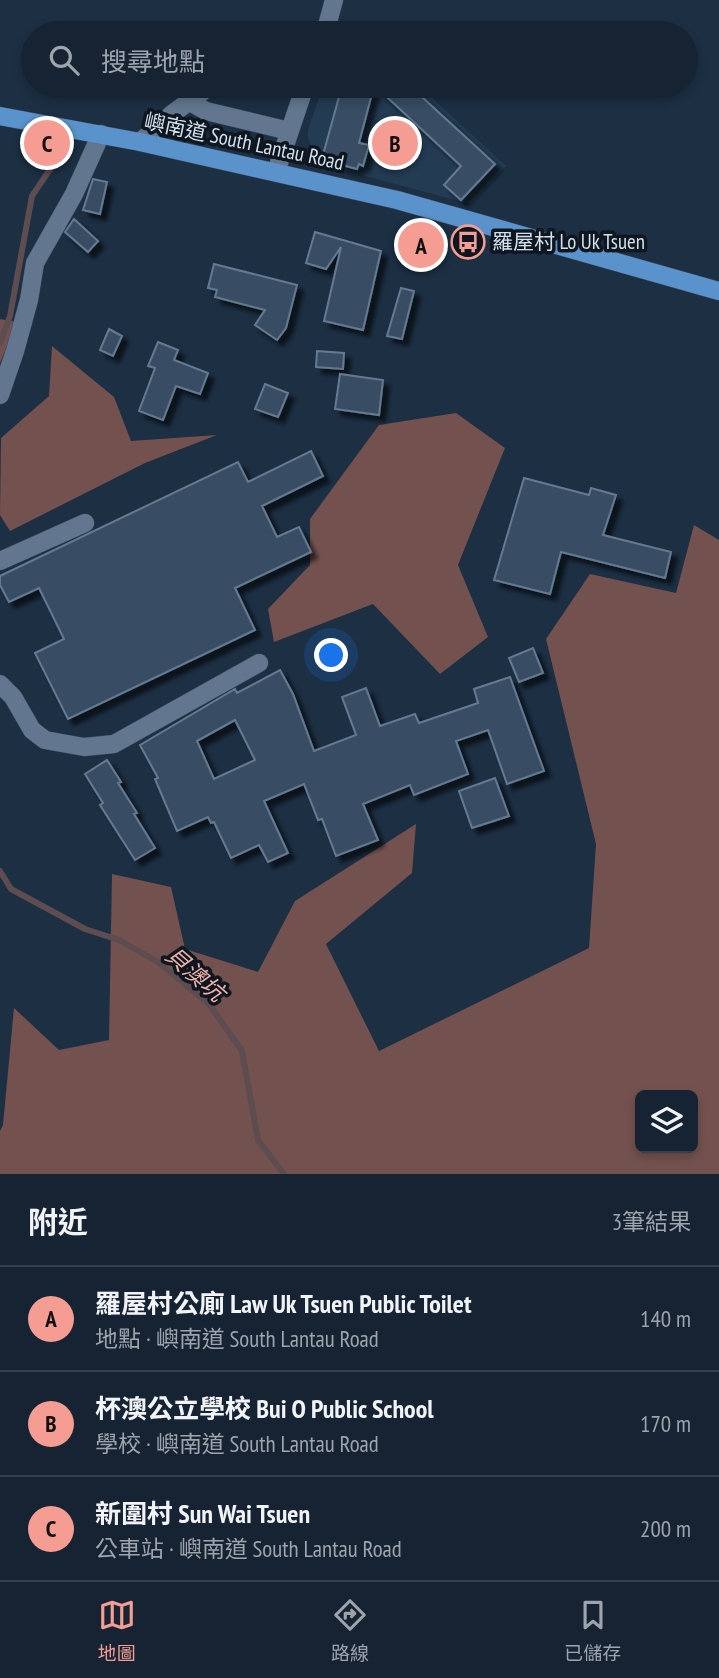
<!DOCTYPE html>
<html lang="zh-TW">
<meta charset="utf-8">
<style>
:root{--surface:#152332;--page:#1e2b3a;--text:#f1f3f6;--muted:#9da4ac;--line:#34404d;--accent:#f59c93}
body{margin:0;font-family:"PT Sans Narrow","Noto Sans TC",sans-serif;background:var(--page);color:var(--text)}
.controls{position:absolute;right:21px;bottom:21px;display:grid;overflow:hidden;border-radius:10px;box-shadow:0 4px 10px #0003}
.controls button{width:63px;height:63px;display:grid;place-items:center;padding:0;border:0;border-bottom:2px solid var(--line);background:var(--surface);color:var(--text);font:35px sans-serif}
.you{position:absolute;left:332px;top:656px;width:24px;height:24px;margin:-18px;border:5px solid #fff;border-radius:50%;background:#1a73e8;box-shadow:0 0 0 10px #1a73e833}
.badge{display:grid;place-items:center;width:46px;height:46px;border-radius:50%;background:var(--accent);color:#111;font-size:23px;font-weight:700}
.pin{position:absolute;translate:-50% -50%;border:4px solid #fff;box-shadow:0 2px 7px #0006}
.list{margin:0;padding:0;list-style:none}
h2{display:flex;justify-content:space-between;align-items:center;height:91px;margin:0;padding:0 28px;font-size:30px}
h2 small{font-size:23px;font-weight:400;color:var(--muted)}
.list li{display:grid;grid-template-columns:46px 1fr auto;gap:21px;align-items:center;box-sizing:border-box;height:105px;padding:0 28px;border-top:2px solid var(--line)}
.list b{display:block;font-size:26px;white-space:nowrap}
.list p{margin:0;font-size:23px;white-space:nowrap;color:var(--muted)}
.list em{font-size:23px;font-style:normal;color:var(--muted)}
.icon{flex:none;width:38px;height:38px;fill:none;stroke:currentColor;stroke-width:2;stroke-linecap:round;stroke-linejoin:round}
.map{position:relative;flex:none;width:719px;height:1174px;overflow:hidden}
.search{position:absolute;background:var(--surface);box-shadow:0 4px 10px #0003;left:21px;right:21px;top:21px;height:77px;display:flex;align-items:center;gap:18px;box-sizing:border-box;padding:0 24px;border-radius:38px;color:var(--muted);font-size:26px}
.sheet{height:406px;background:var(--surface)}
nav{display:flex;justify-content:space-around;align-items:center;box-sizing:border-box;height:98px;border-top:2px solid var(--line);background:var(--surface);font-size:19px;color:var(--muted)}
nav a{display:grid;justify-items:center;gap:4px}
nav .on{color:var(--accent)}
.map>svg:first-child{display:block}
</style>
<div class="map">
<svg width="719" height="1174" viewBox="0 0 719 1174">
<defs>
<filter id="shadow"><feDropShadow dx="6" dy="6" stdDeviation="2" flood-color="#0009"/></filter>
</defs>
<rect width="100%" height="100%" fill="#1c2f43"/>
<!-- built -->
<path fill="#233b53" d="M323 86H419L506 166 470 204 328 166 314 156 308 139V130Z"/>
<!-- forest -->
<path fill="#73514e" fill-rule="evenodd" d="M0 319 17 322 0 363Z
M52 346 114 397 131 441 217 435 145 463 10 531 0 515 1 438 49 396Z
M456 413 505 448 458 565 488 637 440 674 373 604 274 642 268 609 310 565V519L379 425Z
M694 525 719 540V1174H0V1131L3 1125 14 1008 59 1050 109 1040 112 874 171 887 185 949 258 972 295 901 416 824 412 873 326 944 379 1051 589 948 596 844 546 639 590 574 676 593ZM693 1095V1148H640V1095Z"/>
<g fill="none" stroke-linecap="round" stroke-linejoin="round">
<!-- stream -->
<path stroke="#5d4d50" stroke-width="6" d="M0 343 10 316 32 196 59 156
M0 871 11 889 85 929 119 940 158 962 209 1004 242 1051 258 1140 284 1174"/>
</g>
<!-- building -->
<path fill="#394e64" stroke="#647a91" stroke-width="2" fill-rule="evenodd" filter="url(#shadow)" d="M342 86H374L359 143 369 145 363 166 359 164 357 169 338 164 339 159 323 155Z
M375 86H410L495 164 461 200 444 185 461 166Z
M93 179 107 182 100 214 83 210Z
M74 219 98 241 88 252 65 232Z
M315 232 381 251 363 330 324 321 341 247 326 269 306 263Z
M214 264 297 285 286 328 277 340 255 325 265 310 215 297 217 290 208 288Z
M401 288 414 291 402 339 387 336Z
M109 329 122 336 113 356 100 350Z
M158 342 178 350 174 360 208 373 200 394 176 386 163 420 139 411 155 368 148 366Z
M317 351 344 353 343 369 316 367Z
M340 374 383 380 379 415 335 409Z
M265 384 288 393 278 417 255 409Z
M311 451 323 476 262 506 277 537 299 527 311 552 235 588 255 630 68 719 35 653 64 639 39 588 9 602 0 585V576L238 462 248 482Z
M524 478 589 495 591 488 616 495 603 535 671 552 665 578 561 552 550 594 494 580Z
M533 648 543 673 519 682 509 658Z
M280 670 293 694 314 751 356 735 342 697 366 688 380 726 415 714 419 723 478 703 474 689 510 677 544 771 507 784 488 730 456 741 468 774 414 795 410 785 363 804 378 840 336 856 322 819 318 820 304 784 264 801 288 853 268 862 259 845 231 858 214 822 211 823 208 817 177 831 155 779 158 778 140 745 235 689 237 693ZM235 720 255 760 214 779 197 741Z
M107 760 121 782 118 783 137 813 134 814 155 848 135 860 100 805 103 803 85 774Z
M495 778 509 816 472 828 459 791Z"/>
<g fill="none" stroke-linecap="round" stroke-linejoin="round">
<defs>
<path id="minor" d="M325 33 334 0
M190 102 206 111 289 131
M140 142 172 114 210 86
M276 172 305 86
M0 395 15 351 29 300 35 263 74 194 101 134
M0 561 85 523
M0 684 13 697 32 730 45 740 84 747 114 744 259 663"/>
<path id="major" d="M0 116 140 142 397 200 719 291"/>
</defs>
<!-- minor casing -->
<use href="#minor" stroke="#3b4b5c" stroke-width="19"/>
<!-- major casing -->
<use href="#major" stroke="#3b4b5c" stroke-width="19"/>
<!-- minor -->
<use href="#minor" stroke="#62778f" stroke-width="18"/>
<!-- major -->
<use href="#major" stroke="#5a93cc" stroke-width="18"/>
</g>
<!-- icons -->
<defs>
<symbol id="bus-ring" viewBox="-11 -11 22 22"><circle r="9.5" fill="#0e1720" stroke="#f59c93" stroke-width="1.5"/><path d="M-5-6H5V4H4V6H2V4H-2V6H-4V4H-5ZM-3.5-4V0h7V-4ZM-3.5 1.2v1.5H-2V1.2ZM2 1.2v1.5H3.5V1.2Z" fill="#f59c93"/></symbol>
</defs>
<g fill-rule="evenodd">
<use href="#bus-ring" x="449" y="223" width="38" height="38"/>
</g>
<g text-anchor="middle" stroke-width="7" stroke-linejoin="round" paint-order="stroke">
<!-- street labels -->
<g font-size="21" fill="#d3dfec" stroke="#0e1720">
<text transform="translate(244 142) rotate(12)" y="7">嶼南道 South Lantau Road</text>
</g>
<!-- poi labels -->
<g font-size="21" fill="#d3dfec" stroke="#0e1720" text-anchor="start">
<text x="492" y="249">羅屋村 Lo Uk Tsuen</text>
</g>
<!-- water labels -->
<g font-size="23" font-style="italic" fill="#f0b0a9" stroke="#0e1720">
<text transform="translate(195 974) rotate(41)" y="8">貝澳坑</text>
</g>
</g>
</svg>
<div class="controls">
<button><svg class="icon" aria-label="layers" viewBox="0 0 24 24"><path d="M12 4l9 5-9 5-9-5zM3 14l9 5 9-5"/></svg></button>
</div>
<div class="you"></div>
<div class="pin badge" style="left:421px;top:245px">A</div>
<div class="pin badge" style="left:395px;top:143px">B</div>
<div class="pin badge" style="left:47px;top:143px">C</div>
<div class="search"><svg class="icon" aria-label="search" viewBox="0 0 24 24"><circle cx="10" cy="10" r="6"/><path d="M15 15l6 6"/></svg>搜尋地點</div>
</div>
<section class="sheet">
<h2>附近<small>3筆結果</small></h2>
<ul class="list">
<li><span class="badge">A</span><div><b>羅屋村公廁 Law Uk Tsuen Public Toilet</b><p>地點 · 嶼南道 South Lantau Road</p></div><em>140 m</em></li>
<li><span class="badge">B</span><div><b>杯澳公立學校 Bui O Public School</b><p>學校 · 嶼南道 South Lantau Road</p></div><em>170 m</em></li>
<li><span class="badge">C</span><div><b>新圍村 Sun Wai Tsuen</b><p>公車站 · 嶼南道 South Lantau Road</p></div><em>200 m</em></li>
</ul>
</section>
<nav>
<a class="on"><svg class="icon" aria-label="map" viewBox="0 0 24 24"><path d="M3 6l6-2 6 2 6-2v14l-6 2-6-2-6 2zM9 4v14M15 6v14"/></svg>地圖</a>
<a><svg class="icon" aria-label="directions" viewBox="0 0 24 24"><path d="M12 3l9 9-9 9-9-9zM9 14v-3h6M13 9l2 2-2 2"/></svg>路線</a>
<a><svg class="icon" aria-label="saved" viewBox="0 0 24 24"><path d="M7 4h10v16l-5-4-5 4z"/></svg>已儲存</a>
</nav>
